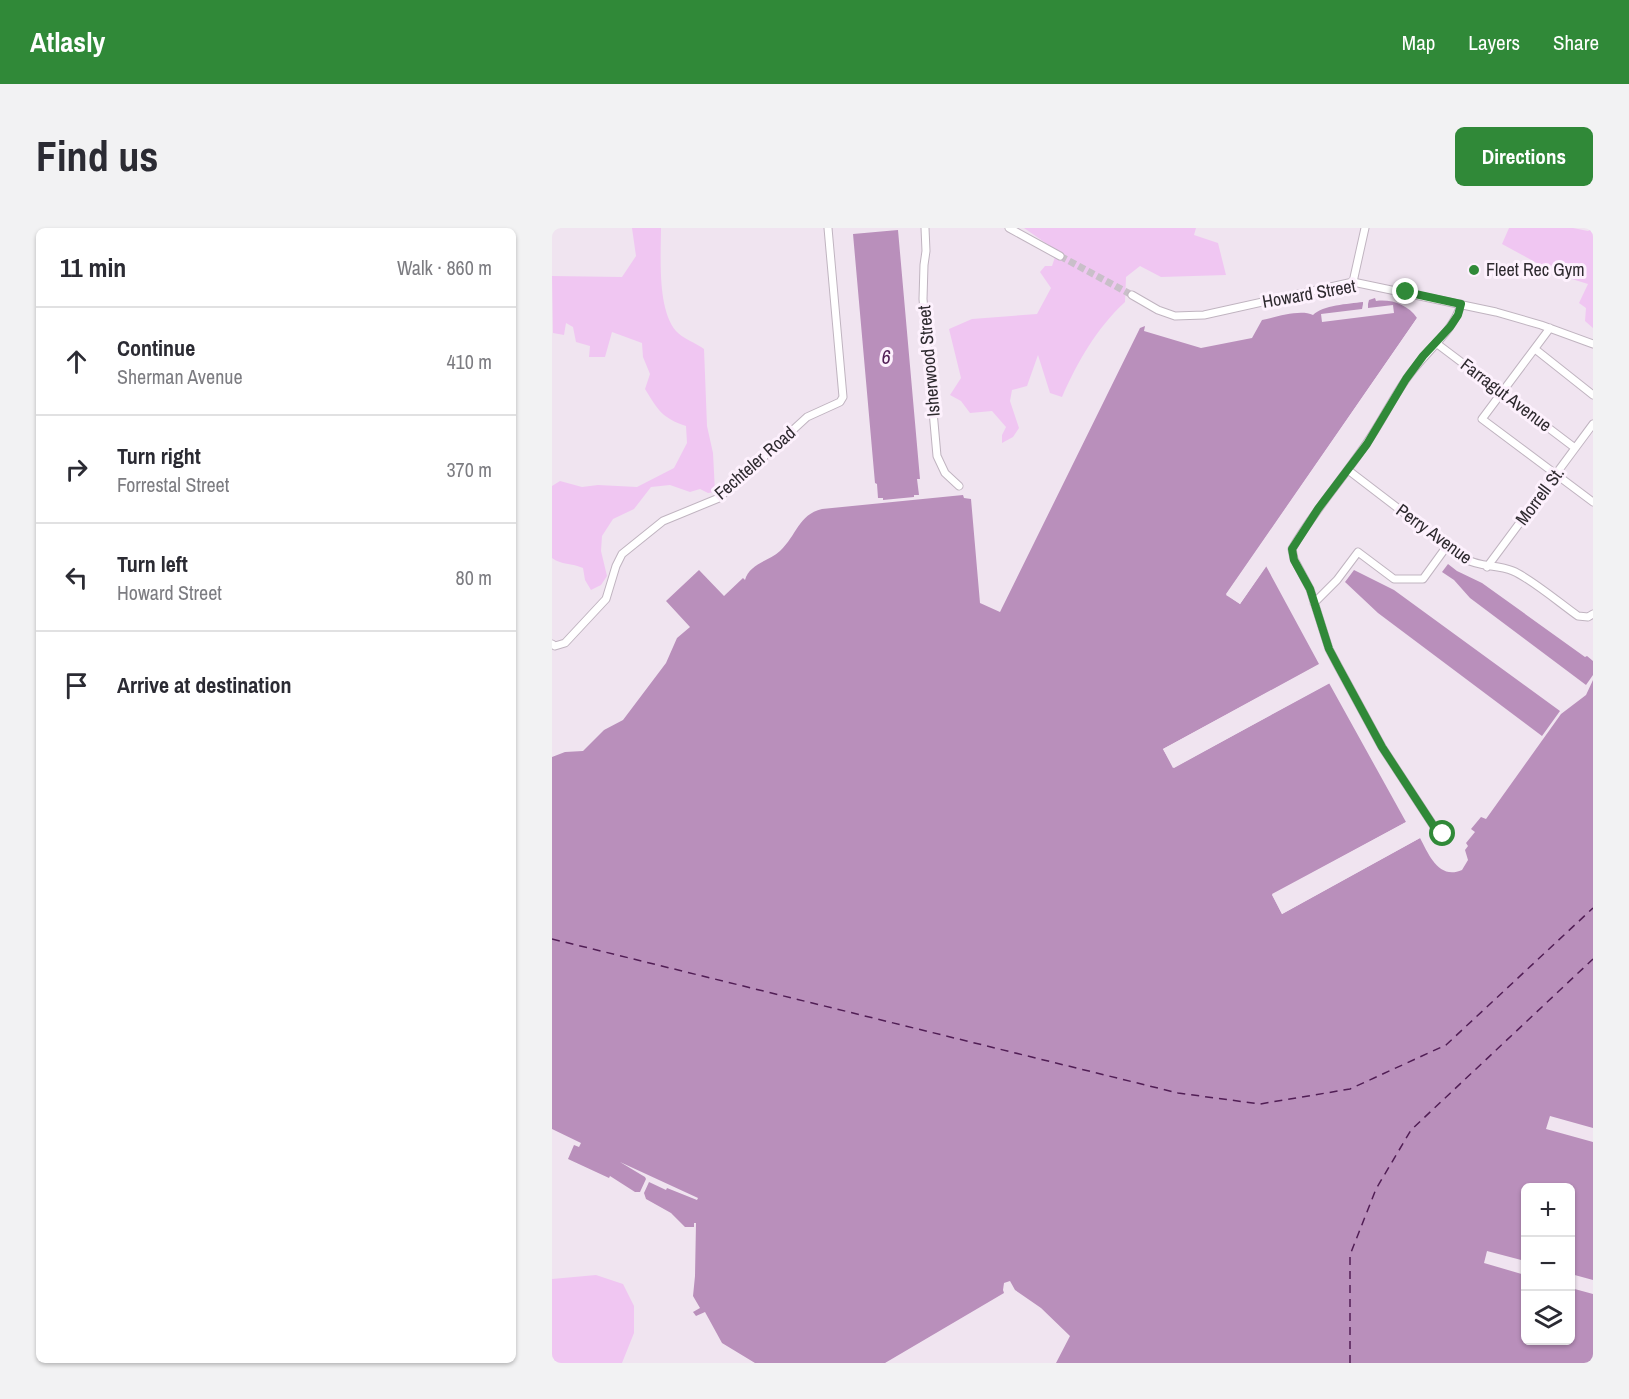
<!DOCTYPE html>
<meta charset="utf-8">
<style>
:root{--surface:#fff;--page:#f2f2f3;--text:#2b2b33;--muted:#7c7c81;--line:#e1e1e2;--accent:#308938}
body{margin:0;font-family:"Archivo Narrow",sans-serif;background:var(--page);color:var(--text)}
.controls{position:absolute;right:18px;bottom:18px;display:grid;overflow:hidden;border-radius:9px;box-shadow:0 2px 4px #0004}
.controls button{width:54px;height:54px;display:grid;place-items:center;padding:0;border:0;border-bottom:2px solid var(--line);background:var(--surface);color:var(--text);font:30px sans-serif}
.stop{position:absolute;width:18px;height:18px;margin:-14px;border:4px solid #308938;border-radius:50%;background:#fff}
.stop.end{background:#308938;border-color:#fff;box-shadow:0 2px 6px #0008}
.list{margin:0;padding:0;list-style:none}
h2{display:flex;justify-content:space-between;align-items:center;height:78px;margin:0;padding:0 24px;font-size:26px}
h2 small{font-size:20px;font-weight:400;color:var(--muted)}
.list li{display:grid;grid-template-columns:39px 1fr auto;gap:18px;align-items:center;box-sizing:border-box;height:108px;padding:0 24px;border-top:2px solid var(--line)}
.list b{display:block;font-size:22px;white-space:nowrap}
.list p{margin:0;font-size:20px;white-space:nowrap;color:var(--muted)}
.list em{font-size:20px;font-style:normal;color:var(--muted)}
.icon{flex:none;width:33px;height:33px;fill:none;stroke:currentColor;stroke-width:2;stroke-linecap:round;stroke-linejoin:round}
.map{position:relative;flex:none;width:1041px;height:1135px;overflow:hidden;border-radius:9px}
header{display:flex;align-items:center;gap:36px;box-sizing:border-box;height:84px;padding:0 30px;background:var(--accent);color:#fff}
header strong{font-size:28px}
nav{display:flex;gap:33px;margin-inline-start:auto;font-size:21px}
.intro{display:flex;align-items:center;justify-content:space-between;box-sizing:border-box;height:144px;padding:0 36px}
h1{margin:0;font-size:42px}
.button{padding:15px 27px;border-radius:9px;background:var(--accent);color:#fff;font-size:21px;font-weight:700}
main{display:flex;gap:36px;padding:0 36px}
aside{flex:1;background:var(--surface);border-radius:9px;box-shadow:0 2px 4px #0004}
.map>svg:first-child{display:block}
</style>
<header>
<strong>Atlasly</strong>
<nav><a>Map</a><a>Layers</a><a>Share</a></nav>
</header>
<div class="intro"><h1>Find us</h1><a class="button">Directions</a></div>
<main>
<aside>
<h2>11 min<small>Walk · 860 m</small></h2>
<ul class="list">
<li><svg class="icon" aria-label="ahead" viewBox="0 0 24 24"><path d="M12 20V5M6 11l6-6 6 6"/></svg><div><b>Continue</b><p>Sherman Avenue</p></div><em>410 m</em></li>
<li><svg class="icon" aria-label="right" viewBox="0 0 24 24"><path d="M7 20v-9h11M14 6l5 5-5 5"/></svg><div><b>Turn right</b><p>Forrestal Street</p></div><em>370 m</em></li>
<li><svg class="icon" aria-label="left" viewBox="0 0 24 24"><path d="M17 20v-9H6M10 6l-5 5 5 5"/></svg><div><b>Turn left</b><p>Howard Street</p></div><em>80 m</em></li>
<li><svg class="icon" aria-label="arrive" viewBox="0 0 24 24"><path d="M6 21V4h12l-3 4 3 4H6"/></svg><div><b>Arrive at destination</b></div></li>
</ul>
</aside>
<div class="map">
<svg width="1041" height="1135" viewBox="0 0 1041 1135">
<rect width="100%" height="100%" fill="#f0e4f0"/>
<!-- green -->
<path fill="#f0c6f2" d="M80 0H109C109 28 105 81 124 103 130 110 144 115 152 121L155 198 161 225 163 264 156 265 148 261 138 264 118 257 99 259 82 281 61 291 50 308 49 323 55 348 49 357 39 362 33 352 31 340C20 335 9 337 0 330V258L8 253 30 259 46 257 85 259 122 240 135 215 134 198C110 190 106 182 93 161L98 146 91 129 90 115 60 104 53 129H37L38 118 24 114 21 99 14 95 12 107 1 105 0 48 70 49 84 28Z
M472 0H644L642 7 666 15 674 47 609 49 588 38 574 49 573 74C544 101 526 133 510 169L498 165 486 127 475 158 460 162 458 173 467 200 461 209 450 215V207L454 199 440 183 418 185 409 173 398 167 409 150 397 101 420 91 485 86 499 60 488 44 493 38H500L505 23Z
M957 0H1021L1036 3 1041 0V100L1033 93 1034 80 1027 75 1036 56 1007 47 950 16Z
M44 1047 71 1056 82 1078V1105L70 1135H0V1051Z"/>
<!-- water -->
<path fill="#b98fbb" d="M346 2 368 251H365L367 267H362V269L331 272V270H326L325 256 323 255 301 6Z
M823 70 824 73C840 71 856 77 865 90L674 366 688 376 714 338 767 436 611 521 622 540 777 455 854 594 720 666 730 686 868 610C877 627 887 652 910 642L916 632 913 622 916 618 914 615 923 604 919 601 929 589 934 591 1009 486 1034 467 1041 452V900L998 888 994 901 1041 914V1052L1019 1046 1018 960H974L973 1033 935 1023 932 1035 973 1047 974 1112H1018L1019 1060 1041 1066V1135H504L518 1108 489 1080 463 1062 458 1053 452 1055 451 1062 452 1065 333 1135H203L170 1115 153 1084 144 1088 141 1084 148 1080 141 1068 143 1048 144 995H142V999H133L119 985 94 971 92 965 97 954 114 962 115 960 145 972 146 970 68 934 93 949 94 951 88 964H83L58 948 57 950 16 931 22 917 27 919 29 915 0 901V529L13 524 31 523 52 502 71 492 114 435 125 410 138 399 114 373 147 342 172 368 191 350 193 352C197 336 217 333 228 323 245 307 246 287 270 281L411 267 412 270 419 271 428 375 448 384 588 100 593 98 592 103 649 120 700 110 710 92C725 89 748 81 761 87 771 77 796 76 811 74V76H816L817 72Z
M896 336 905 343 930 355 1033 429 1035 428 1041 433V447L1034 457 918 370 902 352 890 344Z
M802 342 842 362 1008 483 990 508 826 385 793 354Z"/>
<!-- pier -->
<path fill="#f0e4f0" d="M811 76H816V80L841 77 842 85 770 94 769 86 810 81Z
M865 90 867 93 862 100 678 366 687 372 712 337 716 336 688 376 674 367Z
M770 435 768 438 615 522 622 536 776 452 780 454 621 540 611 521Z
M856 593 855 596 724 668 731 682 869 608 868 610 730 686 720 667Z"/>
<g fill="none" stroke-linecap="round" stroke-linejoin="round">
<!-- ferry -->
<path stroke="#511e55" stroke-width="1.5" stroke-dasharray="8 6" stroke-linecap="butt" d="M0 711 626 865 708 876 798 861 894 817 1041 680
M798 1135V1027L824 961 859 902 1041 731"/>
<!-- minor-tunnel -->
<path stroke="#c9bfc9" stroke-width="7" stroke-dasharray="7 3.5" stroke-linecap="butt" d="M508 28 580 67"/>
<defs>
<path id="minor" d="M373 0 374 23 372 37 371 71 385 228 393 245 407 258
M457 0 508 28
M801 54 813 0
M580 67 606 82 623 88 652 87 801 54 944 84 989 97 1041 116
M998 100 930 191 1041 274
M884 115 1023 220
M983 121 1041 167
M796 242 911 330C929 340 944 336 961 343 978 350 1009 376 1026 388L1036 389 1041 386
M935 339 1041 196
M762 375 785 352 806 324 842 351H871L895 318
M0 416 3 418 13 415 54 371 64 338 70 326 111 293 167 270 255 189 288 174 291 169 276 0
M891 606 881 597 830 519 786 438 777 421 758 361 742 331 740 321C761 284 790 252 814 216 829 195 840 171 855 150 872 125 901 105 909 76"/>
</defs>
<!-- minor casing -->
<use href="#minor" stroke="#c0b4c0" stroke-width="9"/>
<!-- minor -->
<use href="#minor" stroke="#fff" stroke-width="7"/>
</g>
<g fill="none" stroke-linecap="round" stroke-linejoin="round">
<!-- route -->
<path stroke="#308938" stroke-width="8" d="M854 64 909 76 906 87 898 99 871 128 854 151 815 216 766 281 740 321 742 332 758 361 777 421 786 438 830 519 881 597 891 606"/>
</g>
<!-- markers -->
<circle fill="#308938" stroke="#fdf1fd" stroke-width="2" cx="922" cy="42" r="6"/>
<g text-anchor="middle" stroke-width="6" stroke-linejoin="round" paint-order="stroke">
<!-- poi labels -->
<g font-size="18" fill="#2e2a2f" stroke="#fdf1fd" text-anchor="start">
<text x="934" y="48">Fleet Rec Gym</text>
</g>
<!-- street labels -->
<g font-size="18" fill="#2e2a2f" stroke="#fdf1fd">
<text transform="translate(757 66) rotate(-10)" y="6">Howard Street</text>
<text transform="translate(377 133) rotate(-95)" y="6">Isherwood Street</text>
<text transform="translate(954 167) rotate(37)" y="6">Farragut Avenue</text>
<text transform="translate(203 235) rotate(-41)" y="6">Fechteler Road</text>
<text transform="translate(988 268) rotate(-53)" y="6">Morrell St.</text>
<text transform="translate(882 306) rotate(36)" y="6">Perry Avenue</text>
</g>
<!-- water labels -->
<g font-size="20" font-style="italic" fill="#511e55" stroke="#fdf1fd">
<text x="334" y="136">6</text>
</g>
</g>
</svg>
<div class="controls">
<button>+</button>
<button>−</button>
<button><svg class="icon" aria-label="layers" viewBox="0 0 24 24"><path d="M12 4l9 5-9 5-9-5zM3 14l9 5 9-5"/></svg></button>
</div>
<div class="stop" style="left:891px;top:606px"></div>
<div class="stop end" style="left:854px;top:64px"></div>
</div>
</main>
